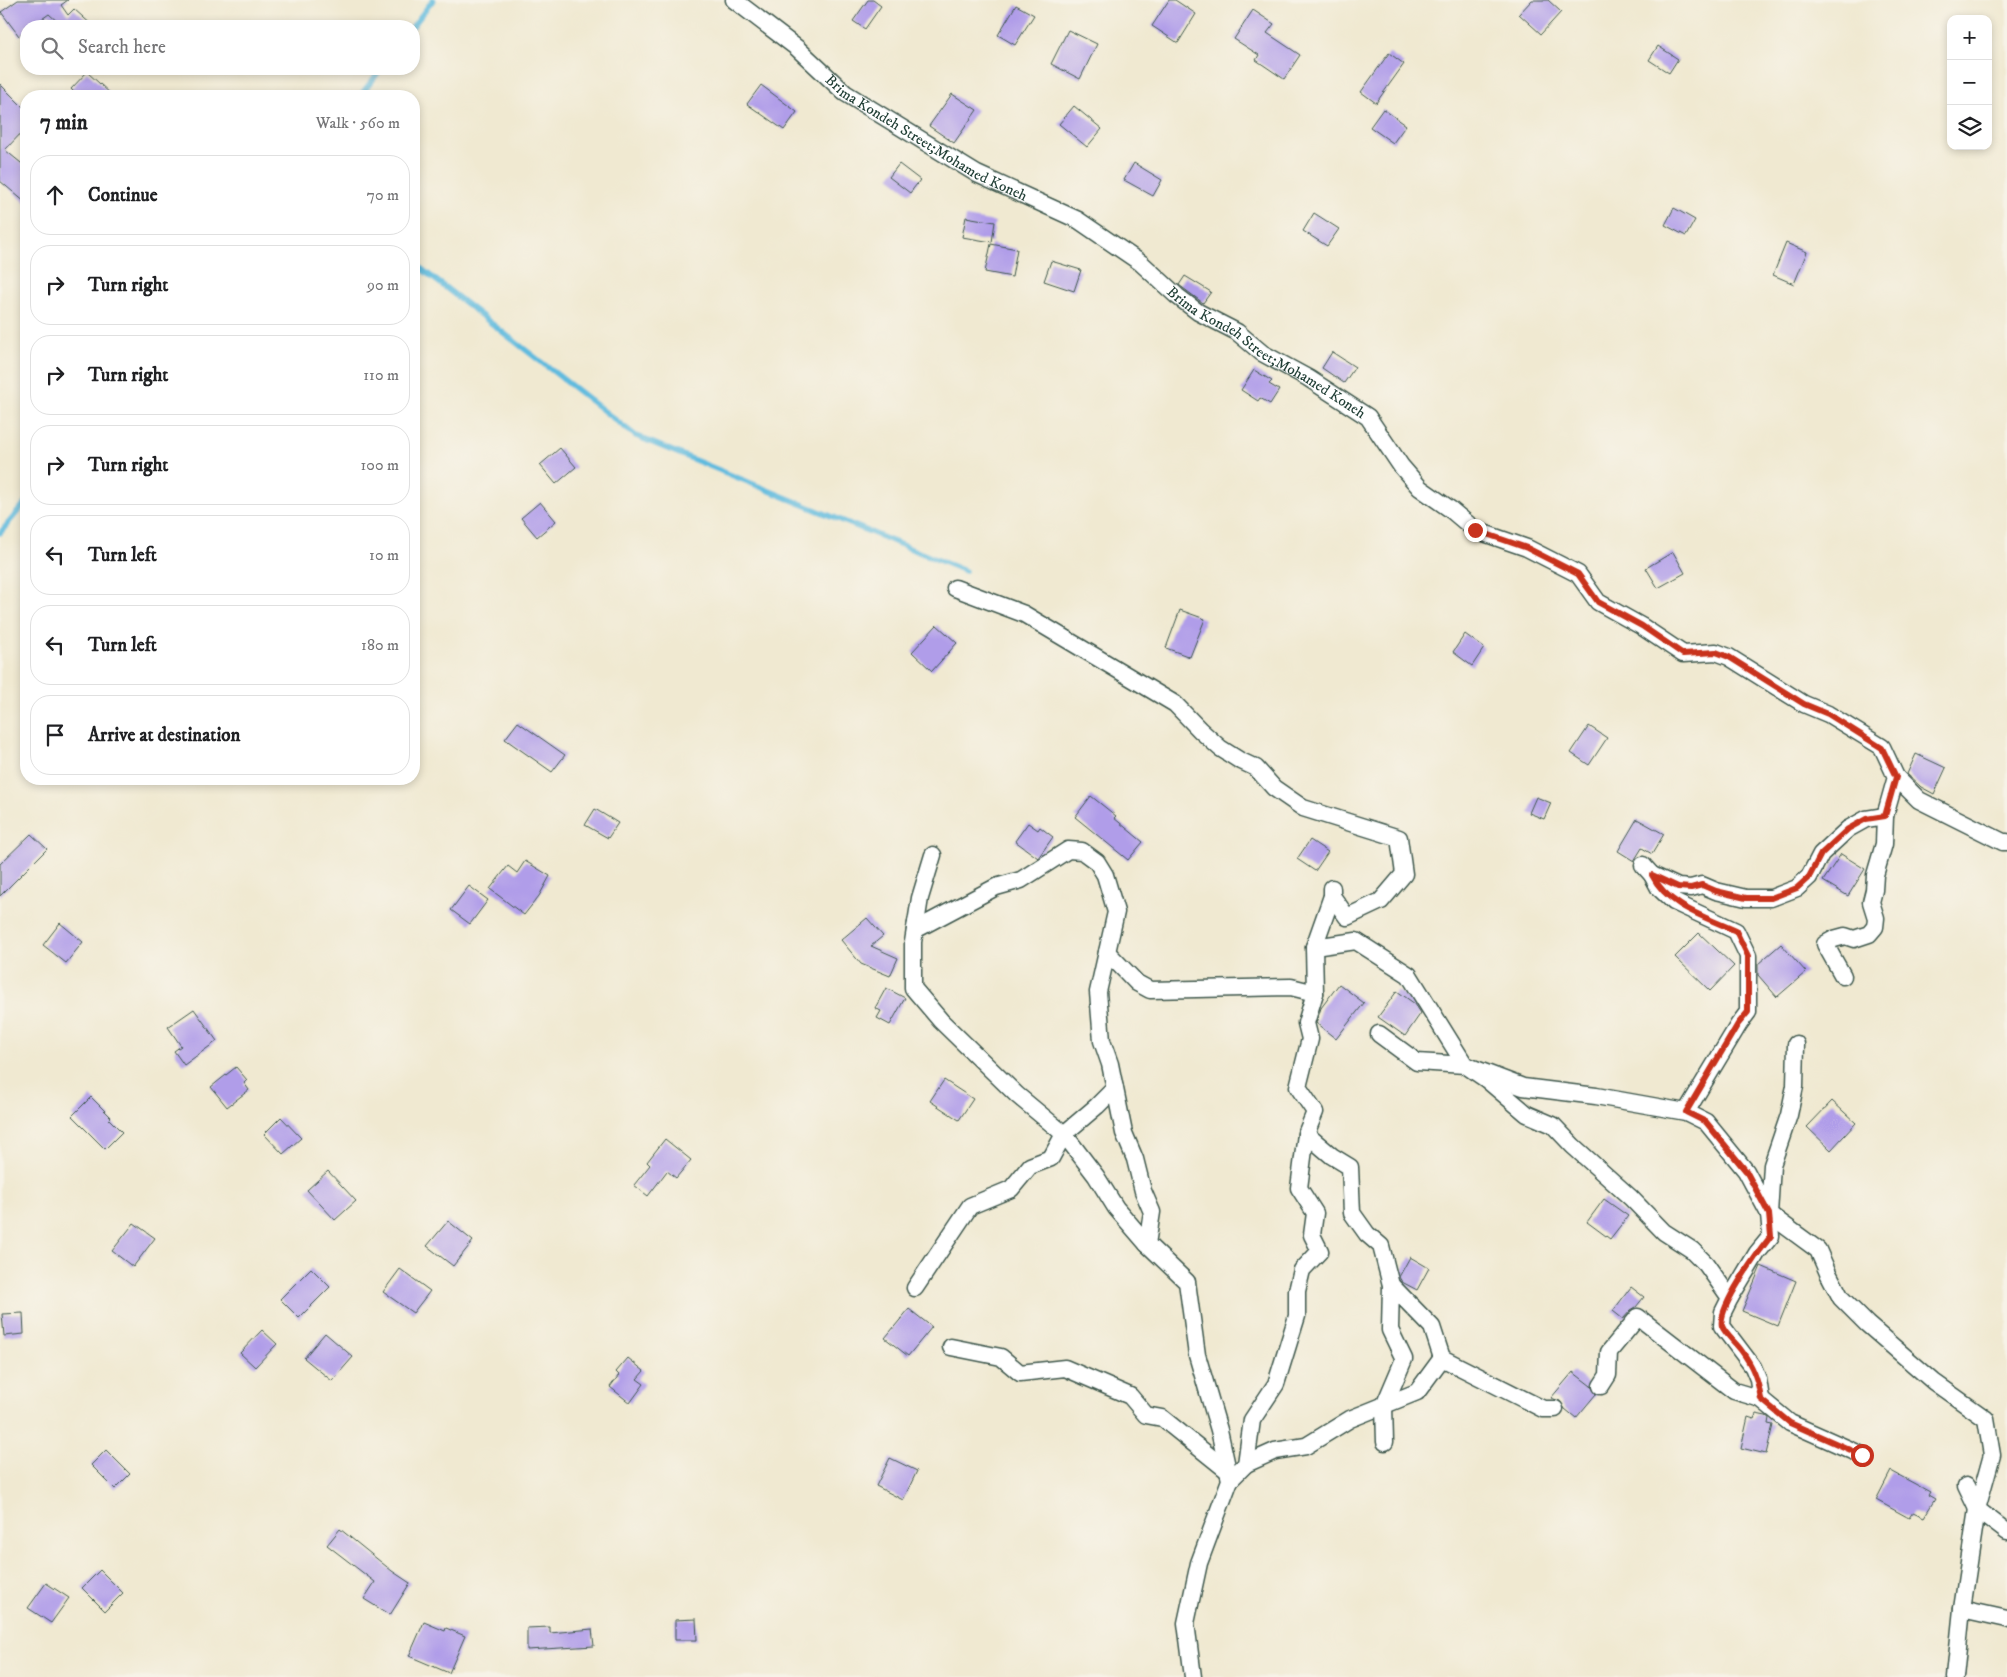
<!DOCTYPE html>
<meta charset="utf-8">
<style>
:root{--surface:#fff;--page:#f2f2f2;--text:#202124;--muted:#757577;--line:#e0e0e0}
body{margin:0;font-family:"IM FELL DW Pica",serif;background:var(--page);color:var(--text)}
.controls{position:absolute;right:15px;top:15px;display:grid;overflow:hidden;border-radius:10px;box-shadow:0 2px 8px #0003}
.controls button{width:45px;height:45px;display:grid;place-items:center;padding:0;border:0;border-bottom:1px solid var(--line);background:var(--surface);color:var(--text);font:25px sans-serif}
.stop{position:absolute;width:15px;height:15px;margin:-11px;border:4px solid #c8321e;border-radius:50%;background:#fff}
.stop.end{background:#c8321e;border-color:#fff;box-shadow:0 1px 5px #0008}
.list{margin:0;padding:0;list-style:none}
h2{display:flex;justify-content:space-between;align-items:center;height:65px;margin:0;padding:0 20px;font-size:21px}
h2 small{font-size:16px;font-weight:400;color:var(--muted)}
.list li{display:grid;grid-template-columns:32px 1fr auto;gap:15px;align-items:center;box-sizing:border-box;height:80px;margin:0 10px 10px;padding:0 10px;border:1px solid var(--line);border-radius:20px}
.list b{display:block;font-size:19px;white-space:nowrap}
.list em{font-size:16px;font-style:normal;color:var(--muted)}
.icon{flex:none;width:28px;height:28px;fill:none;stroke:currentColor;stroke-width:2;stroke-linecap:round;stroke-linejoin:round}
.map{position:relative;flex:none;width:2007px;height:1677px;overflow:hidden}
.search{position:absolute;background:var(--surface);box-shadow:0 2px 8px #0003;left:20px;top:20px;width:400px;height:55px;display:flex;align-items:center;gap:12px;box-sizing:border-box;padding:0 18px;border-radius:20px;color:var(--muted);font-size:19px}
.panel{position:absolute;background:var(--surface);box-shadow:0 2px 8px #0003;left:20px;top:90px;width:400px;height:695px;border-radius:20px}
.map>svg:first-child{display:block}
</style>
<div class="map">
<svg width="2007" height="1677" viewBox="0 0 2007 1677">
<rect width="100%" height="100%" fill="#f7f3e8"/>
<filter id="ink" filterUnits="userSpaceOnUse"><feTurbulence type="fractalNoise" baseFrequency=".02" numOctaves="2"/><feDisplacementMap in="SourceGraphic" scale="10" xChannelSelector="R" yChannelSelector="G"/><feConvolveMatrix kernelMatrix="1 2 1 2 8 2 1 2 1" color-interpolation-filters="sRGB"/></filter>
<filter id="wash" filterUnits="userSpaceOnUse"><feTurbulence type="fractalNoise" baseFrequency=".0096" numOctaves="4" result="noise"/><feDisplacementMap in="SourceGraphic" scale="20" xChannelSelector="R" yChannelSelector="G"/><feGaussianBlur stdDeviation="1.12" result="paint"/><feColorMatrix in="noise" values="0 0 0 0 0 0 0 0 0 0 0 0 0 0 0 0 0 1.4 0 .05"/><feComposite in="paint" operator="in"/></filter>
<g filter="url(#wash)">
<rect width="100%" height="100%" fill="#f0e9d1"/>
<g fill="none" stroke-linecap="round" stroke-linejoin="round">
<!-- stream -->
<path stroke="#61bbde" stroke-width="5.5" d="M413 26 433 0
M360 96 381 69
M414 263 636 436 965 571
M0 533 26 502"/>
</g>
<g id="blocks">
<!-- building -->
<path fill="#b09de9" d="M18 0H68L61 5 68 15 74 9 93 26H58L60 24 49 14 32 26H26V31L19 36 1 12Z
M868 0H873L881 6 865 29 853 21Z
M1169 0H1175L1196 14 1178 43 1152 26Z
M1532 0H1548L1561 12 1541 34 1519 14Z
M1016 5 1034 15 1015 45 998 35Z
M1253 10 1274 24 1267 33 1300 55 1284 79 1256 60 1259 55 1234 39Z
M1068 30 1097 44 1080 79 1051 64Z
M1658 46 1678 59 1669 73 1649 60Z
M1389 53 1404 64 1376 103 1361 92Z
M87 72 113 96H78L71 89Z
M0 84 26 110V128L5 150 26 167V203L0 181Z
M761 85 797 112 784 130 747 104Z
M952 94 977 110 954 143 929 126Z
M1074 106 1102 129 1087 147 1059 124Z
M1383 109 1406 125 1393 143 1370 127Z
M1134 163 1162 180 1153 196 1124 180Z
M899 164 920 180 910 193 889 177Z
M1674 208 1695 220 1686 236 1665 225Z
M1314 213 1339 229 1327 246 1303 231Z
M966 217 995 222 992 242 962 237Z
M1786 243 1807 252 1794 284 1773 275Z
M991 244 1017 249 1012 277 985 272Z
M1051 261 1081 270 1074 291 1044 281Z
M1185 276 1211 292 1203 303 1179 285Z
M1332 352 1355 367 1344 383 1322 368Z
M1254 370 1272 381 1269 384 1279 390 1270 404 1260 398 1258 401 1241 390Z
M560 448 576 467 556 484 540 465Z
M540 502 556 521 537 537 521 518Z
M1673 552 1685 573 1658 588 1646 568Z
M1180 610 1205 619 1190 657 1166 648Z
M937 625 957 643 932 671 912 652Z
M1465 634 1484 648 1472 666 1453 652Z
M518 722 565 755 552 772 505 739Z
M1589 726 1607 738 1589 765 1571 753Z
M1916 754 1946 768 1934 794 1921 787 1907 774Z
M1091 796 1116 816 1114 818 1143 842 1128 860 1075 817Z
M1536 797 1551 803 1544 819 1529 813Z
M595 809 618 823 608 838 585 825Z
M1637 819 1664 834 1652 854 1642 848 1634 861 1618 851Z
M1028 823 1038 830 1040 827 1053 837 1038 858 1015 841Z
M31 834 47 849 0 896V864Z
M1310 840 1328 852 1315 871 1297 859Z
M1841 854 1865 869 1848 896 1823 881Z
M525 861 550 876 539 896 524 915 490 889 508 866 517 873Z
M469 886 488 900 470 924 451 910Z
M867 918 883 936 871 946 898 958 890 976 861 964 841 940Z
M60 923 83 942 66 963 43 945Z
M1699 933 1734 966 1710 991 1675 957Z
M1781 944 1806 972 1777 997 1758 975V964Z
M1339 984 1364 1003 1336 1039 1316 1023 1321 1008Z
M886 988 905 998 890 1025 877 1018 881 1011 875 1008Z
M1397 991 1415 1004 1421 1013 1405 1036 1378 1017Z
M194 1009 217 1041 184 1065 174 1051 181 1046 168 1027Z
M236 1067 247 1080 244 1083 249 1090 227 1107 211 1087Z
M944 1080 973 1099 959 1120 930 1101Z
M91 1097 111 1117 109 1119 122 1132 105 1149 72 1116Z
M1832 1101 1856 1123 1831 1150 1807 1127Z
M281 1117 301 1138 283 1154 264 1134Z
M665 1139 691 1160 676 1178 667 1171 648 1196 634 1185 650 1165 647 1162Z
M328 1171 356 1201 335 1220 307 1190Z
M1604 1199 1628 1216 1610 1239 1587 1222Z
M448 1221 473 1241 453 1266 427 1246Z
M134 1223 155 1238 133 1267 112 1251Z
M1410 1257 1429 1268 1417 1290 1402 1282 1399 1277Z
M1761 1266 1796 1281 1778 1326 1742 1311Z
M311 1268 330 1287 299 1318 280 1299Z
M400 1269 430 1291 413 1313 383 1292Z
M1631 1287 1644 1297 1636 1307 1631 1310 1623 1319 1613 1311Z
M909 1309 932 1327 908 1356 885 1338Z
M23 1313 24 1334 4 1336 2 1314Z
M262 1330 277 1344 255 1367 240 1353Z
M325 1333 353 1357 332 1381 304 1358Z
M628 1358 644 1371 637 1379 644 1384 630 1403 610 1387 619 1375 616 1372Z
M1573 1372 1591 1386 1596 1394 1576 1418 1565 1409 1560 1401 1551 1398Z
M1756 1414 1766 1416 1769 1418 1768 1424 1773 1425 1766 1454 1741 1448 1748 1417 1754 1419Z
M106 1450 130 1474 115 1489 91 1465Z
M890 1458 917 1471 903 1500 876 1486Z
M1891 1471 1930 1492 1928 1495 1935 1499 1924 1517 1913 1512 1909 1518 1876 1500Z
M340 1529 392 1571 410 1583 390 1615 364 1599 375 1582 327 1545Z
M100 1570 123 1593 105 1611 82 1588Z
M46 1583 69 1598 51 1623 28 1608Z
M696 1619 697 1640H675V1620Z
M424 1622 445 1631 446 1628 465 1636 449 1673 409 1656Z
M550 1627V1633L592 1629 594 1646 527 1650V1628Z"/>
</g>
</g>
<g filter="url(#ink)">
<use href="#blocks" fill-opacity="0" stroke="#3e574c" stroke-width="1"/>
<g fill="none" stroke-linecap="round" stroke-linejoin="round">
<defs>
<g id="minor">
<path id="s1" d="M734 0 797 48 845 93 977 174 1078 220 1141 263 1177 296 1198 312 1237 332 1262 353 1308 378 1368 417 1401 466 1420 488 1450 509 1475 530 1527 548 1578 574 1598 602 1641 626 1683 654 1716 652 1729 657 1804 704 1828 714 1882 747 1896 777 1919 800 2003 842H2007"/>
<path d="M955 588 1024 614 1175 704 1200 730 1220 748 1239 760 1256 768 1274 788 1303 808 1399 838 1404 874 1381 901 1347 917 1332 896"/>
<path d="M933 855 920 898 913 942V988L941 1021 1017 1095 1064 1134 1096 1176 1116 1208 1147 1244 1187 1282 1197 1355 1219 1430 1230 1480 1199 1563 1186 1623 1193 1677"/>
<path d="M1643 865 1652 875 1659 888 1674 902 1736 931 1748 956V1012L1739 1024 1686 1112"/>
<path d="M1652 875 1678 887 1691 888 1702 885 1716 891 1746 898H1771L1797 888 1809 877 1821 854 1848 829 1866 819 1885 816"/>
<path d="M916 923 915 930 996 887 1021 880 1068 850 1082 851 1097 862 1105 875 1116 912 1098 992 1102 1041 1110 1064 1124 1133 1135 1159 1143 1191 1152 1212 1147 1244"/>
<path d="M1314 947 1356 941 1409 975 1465 1065 1523 1087 1596 1096 1686 1112 1706 1122 1746 1171 1769 1214 1818 1250 1828 1273 1841 1298 1867 1324 1934 1382 1986 1419 1992 1455 1977 1509 1962 1609 1955 1677"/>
<path d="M1107 952 1137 983 1150 990 1291 987 1315 993"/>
<path d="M1843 976 1825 944 1834 939 1845 936 1854 939 1869 934 1875 927 1876 918 1871 902 1874 890 1875 875 1884 844 1885 816 1896 777"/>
<path d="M1379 1034 1417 1062 1465 1065 1487 1080 1527 1114 1553 1125 1573 1146 1631 1198 1664 1232 1692 1250 1706 1264 1730 1298 1723 1312 1722 1326 1753 1367 1758 1379 1761 1399"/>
<path d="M1306 1134 1332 1156 1350 1167 1352 1213 1367 1234 1381 1246 1391 1285 1390 1330 1404 1359 1384 1406 1385 1442"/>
<path d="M1391 1285 1432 1327 1442 1358"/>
<path d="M915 1288 970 1206 1011 1189 1030 1166 1051 1158 1064 1134 1097 1106 1115 1088"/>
<path d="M1730 1298 1757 1253 1771 1236 1769 1214 1772 1165 1789 1115 1795 1086 1796 1044"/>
<path d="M951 1347 1001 1357 1020 1373 1065 1368 1130 1396 1146 1415 1162 1418 1228 1471"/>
<path d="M1601 1386 1608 1375 1609 1352 1638 1317 1734 1391 1761 1399 1790 1423 1862 1455"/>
<path d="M1246 1464 1275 1451 1306 1446 1350 1419 1417 1392 1442 1358 1543 1409H1555"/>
<path d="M1230 1480 1246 1464 1252 1420 1276 1384 1297 1316V1291L1302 1270 1320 1251 1312 1235 1315 1213 1299 1188 1306 1134 1315 1112 1298 1087 1310 1039 1306 1023 1315 993 1314 947 1332 896V888"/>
<path d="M1966 1486 1977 1509 2007 1532"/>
<path d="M1962 1609 2007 1619"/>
</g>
</defs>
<!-- minor casing -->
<use href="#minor" stroke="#3e574c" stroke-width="19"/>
<!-- minor -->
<use href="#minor" stroke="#fff" stroke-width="16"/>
</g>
</g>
<g fill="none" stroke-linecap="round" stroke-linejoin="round" filter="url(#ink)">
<!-- route -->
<path stroke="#c8321e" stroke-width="6" d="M1475 530 1527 548 1578 574 1598 602 1642 626 1683 654 1716 652 1729 657 1804 704 1828 714 1882 748 1896 777 1885 816 1866 819 1848 829 1821 854 1809 877 1797 888 1771 898H1746L1716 891 1702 885 1691 888 1678 887 1652 875C1668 907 1706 917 1736 931L1748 956V1012L1738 1024 1686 1112 1706 1122 1746 1171 1769 1214 1771 1236C1759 1251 1717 1308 1722 1326 1725 1334 1736 1343 1741 1350 1753 1366 1758 1380 1761 1399L1790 1423 1862 1455"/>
</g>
<g text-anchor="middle" stroke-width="4.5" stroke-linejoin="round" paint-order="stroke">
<!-- street labels -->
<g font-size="15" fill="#1f3d34" stroke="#f7f3e8">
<text dy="5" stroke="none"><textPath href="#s1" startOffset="238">Brima Kondeh Street;Mohamed Koneh</textPath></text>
<text dy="5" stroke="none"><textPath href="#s1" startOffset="642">Brima Kondeh Street;Mohamed Koneh</textPath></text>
</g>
</g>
</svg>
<div class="controls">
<button>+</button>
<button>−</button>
<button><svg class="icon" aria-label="layers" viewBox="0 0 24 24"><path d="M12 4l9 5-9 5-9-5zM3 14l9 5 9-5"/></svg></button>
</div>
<div class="stop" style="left:1862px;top:1455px"></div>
<div class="stop end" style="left:1475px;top:530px"></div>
<div class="search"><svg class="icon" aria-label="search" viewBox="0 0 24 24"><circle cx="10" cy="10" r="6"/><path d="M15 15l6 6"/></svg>Search here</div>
<section class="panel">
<h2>7 min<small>Walk · 560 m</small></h2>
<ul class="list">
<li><svg class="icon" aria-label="ahead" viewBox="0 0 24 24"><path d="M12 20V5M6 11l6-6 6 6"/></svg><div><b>Continue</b></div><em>70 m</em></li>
<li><svg class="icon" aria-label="right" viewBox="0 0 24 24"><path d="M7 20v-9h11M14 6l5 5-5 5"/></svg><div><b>Turn right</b></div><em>90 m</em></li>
<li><svg class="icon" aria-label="right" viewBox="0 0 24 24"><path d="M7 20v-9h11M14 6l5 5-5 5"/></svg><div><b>Turn right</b></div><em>110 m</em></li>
<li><svg class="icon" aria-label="right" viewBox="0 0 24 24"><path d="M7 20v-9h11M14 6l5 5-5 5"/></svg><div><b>Turn right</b></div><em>100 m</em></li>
<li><svg class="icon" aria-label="left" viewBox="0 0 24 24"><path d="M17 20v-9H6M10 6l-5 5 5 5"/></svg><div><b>Turn left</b></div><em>10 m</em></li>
<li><svg class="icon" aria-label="left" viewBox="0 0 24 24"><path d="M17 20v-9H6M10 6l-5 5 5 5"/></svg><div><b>Turn left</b></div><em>180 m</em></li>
<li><svg class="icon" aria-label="arrive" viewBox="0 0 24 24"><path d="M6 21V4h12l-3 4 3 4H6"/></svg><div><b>Arrive at destination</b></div></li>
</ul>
</section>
</div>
